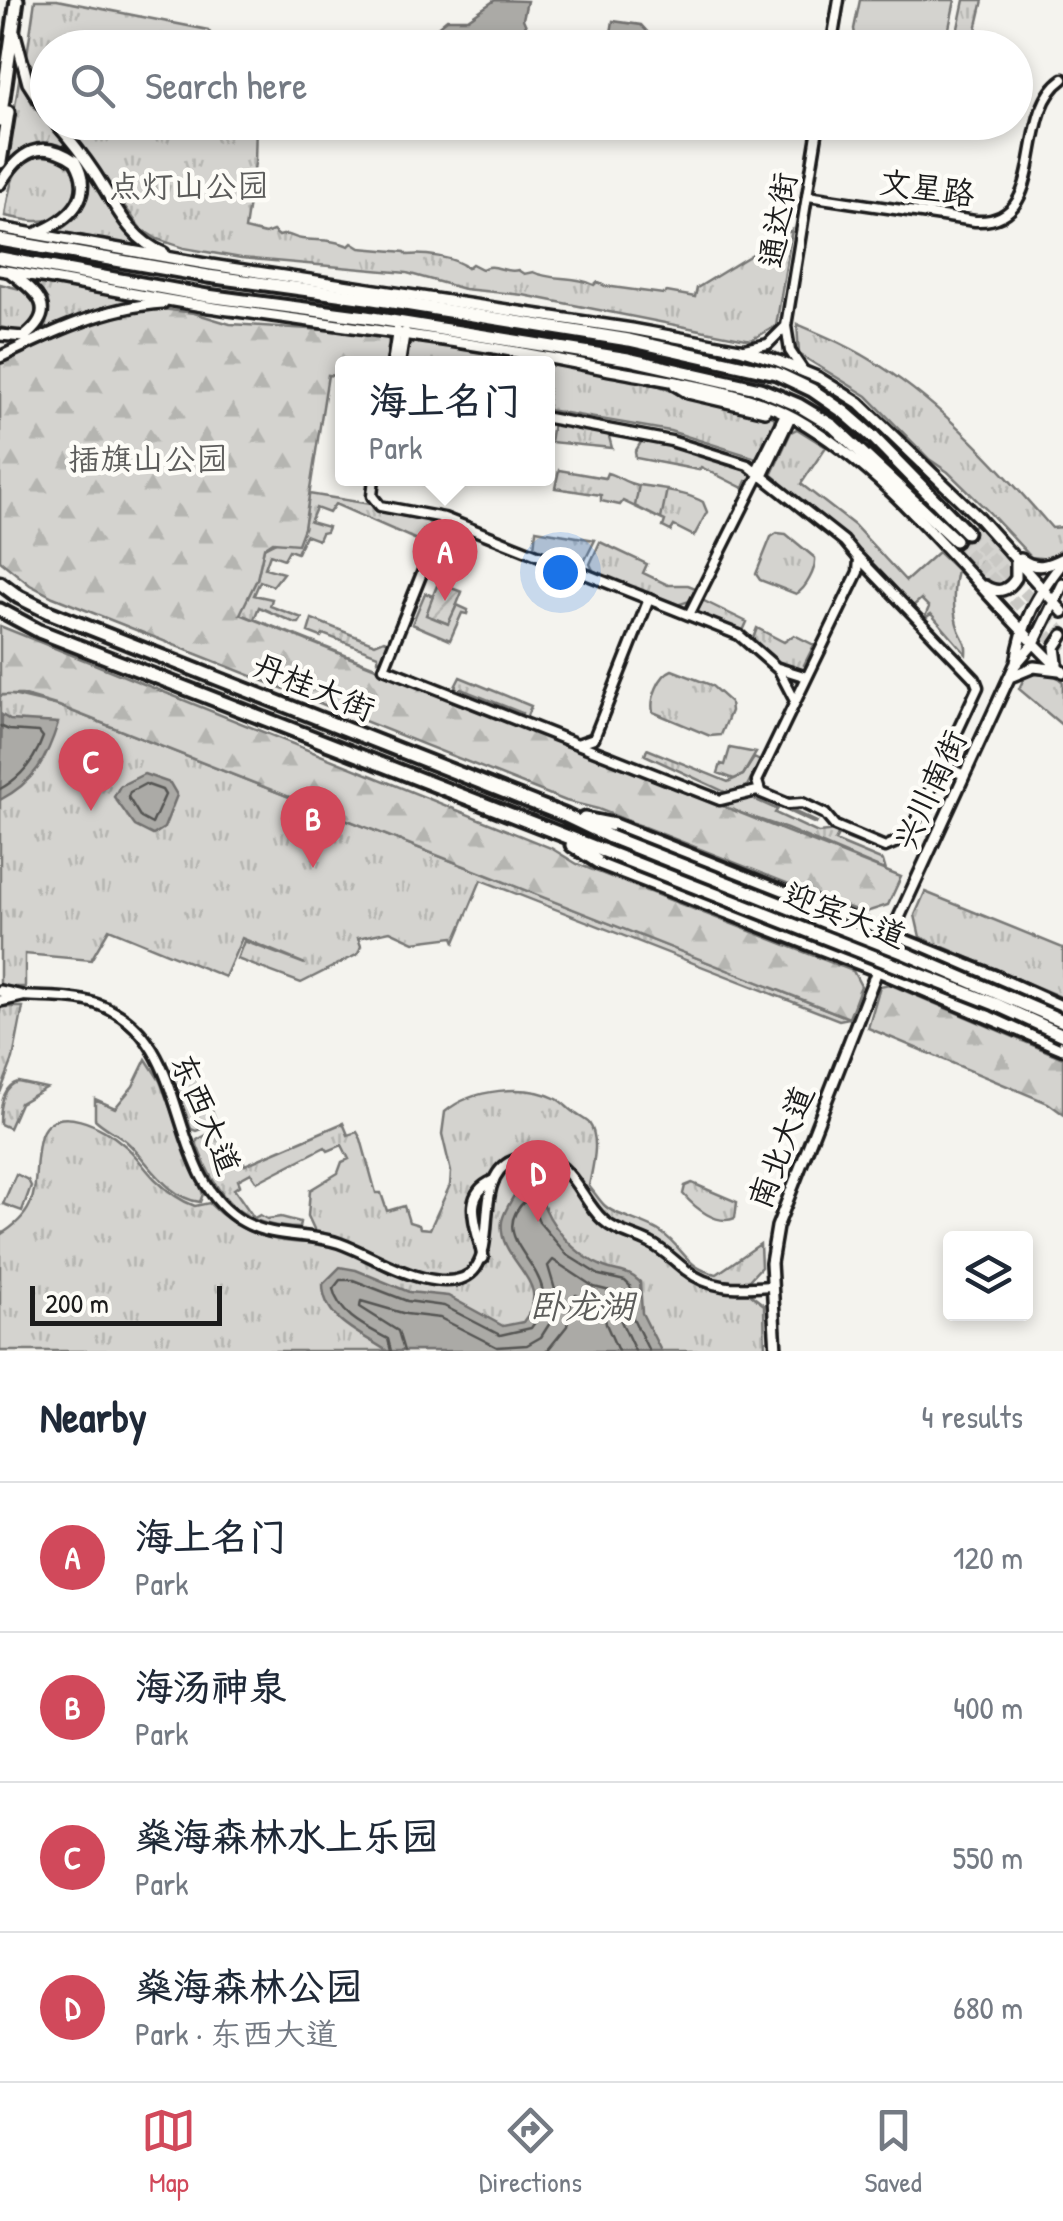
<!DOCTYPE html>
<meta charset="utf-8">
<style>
:root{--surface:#fff;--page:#f6f6f7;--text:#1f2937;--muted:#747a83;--line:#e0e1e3;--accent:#d1495b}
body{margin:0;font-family:"Patrick Hand","LXGW WenKai TC",sans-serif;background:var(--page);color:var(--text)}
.controls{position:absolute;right:30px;bottom:30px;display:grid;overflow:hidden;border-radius:10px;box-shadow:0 5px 15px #0003}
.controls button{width:90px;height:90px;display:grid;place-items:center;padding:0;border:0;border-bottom:2px solid var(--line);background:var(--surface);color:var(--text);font:50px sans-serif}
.scale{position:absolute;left:30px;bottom:25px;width:192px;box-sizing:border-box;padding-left:10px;border:5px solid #1c1c1c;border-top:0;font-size:28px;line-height:35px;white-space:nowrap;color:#1c1c1c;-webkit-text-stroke:8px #fdfcf7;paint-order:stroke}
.you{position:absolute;left:560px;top:572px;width:35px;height:35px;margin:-25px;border:8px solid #fff;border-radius:50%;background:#1a73e8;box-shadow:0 0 0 15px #1a73e833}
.badge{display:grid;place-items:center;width:65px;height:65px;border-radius:50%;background:var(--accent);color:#fff;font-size:32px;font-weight:700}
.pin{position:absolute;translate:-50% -82px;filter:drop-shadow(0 2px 5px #0008)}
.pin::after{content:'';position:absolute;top:52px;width:35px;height:30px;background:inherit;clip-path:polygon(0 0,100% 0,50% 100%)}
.popup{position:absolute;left:335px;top:356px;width:220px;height:130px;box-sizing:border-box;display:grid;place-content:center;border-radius:10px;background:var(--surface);filter:drop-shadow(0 2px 8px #0005);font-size:32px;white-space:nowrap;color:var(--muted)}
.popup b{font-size:38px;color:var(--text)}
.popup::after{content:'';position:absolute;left:50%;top:100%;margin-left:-20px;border:20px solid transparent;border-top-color:var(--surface)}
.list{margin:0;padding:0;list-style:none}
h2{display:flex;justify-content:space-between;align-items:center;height:130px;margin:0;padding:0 40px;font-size:42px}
h2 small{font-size:32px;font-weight:400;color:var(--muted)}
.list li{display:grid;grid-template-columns:65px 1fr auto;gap:30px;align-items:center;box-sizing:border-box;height:150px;padding:0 40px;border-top:2px solid var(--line)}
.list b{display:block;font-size:38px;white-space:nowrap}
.list p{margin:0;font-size:32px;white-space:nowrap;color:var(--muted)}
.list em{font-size:32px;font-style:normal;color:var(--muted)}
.icon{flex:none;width:55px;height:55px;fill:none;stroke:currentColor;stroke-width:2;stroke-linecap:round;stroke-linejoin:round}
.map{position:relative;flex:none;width:1063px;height:1351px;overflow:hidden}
.search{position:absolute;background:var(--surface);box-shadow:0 5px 15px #0003;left:30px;right:30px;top:30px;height:110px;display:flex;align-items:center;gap:25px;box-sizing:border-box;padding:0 35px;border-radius:55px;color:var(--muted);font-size:38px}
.sheet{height:730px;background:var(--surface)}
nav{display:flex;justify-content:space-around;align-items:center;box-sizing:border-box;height:140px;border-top:2px solid var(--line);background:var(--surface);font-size:28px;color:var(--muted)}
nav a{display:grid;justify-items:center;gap:5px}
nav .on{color:var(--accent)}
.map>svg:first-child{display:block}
</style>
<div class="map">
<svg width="1063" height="1351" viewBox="0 0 1063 1351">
<defs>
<pattern id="grass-tufts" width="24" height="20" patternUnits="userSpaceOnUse" patternTransform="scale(2.5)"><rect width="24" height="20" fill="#d4d3cf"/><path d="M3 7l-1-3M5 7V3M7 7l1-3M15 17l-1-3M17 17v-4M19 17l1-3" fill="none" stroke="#b5b5b1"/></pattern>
<pattern id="forest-firs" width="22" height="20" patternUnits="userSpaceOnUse" patternTransform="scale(2.5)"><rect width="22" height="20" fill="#d4d3cf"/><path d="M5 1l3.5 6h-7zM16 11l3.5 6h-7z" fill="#b5b5b1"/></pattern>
<pattern id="garden-furrows" width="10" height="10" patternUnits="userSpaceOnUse" patternTransform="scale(2.5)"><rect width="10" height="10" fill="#d4d3cf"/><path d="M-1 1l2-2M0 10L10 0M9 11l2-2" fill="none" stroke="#b5b5b1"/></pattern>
</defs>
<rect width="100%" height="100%" fill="#f4f3ee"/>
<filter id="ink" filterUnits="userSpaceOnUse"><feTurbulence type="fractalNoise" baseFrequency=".01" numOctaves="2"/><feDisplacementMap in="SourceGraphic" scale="20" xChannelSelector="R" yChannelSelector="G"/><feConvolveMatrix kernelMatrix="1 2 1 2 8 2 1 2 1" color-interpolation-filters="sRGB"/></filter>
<g filter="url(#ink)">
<!-- grass -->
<path fill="url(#grass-tufts)" stroke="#787876" stroke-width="2.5" d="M35 0H57L208 30 220 47 48 48 47 102 27 55Z
M964 0H983L972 47H954Z
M19 80 35 108 72 151C46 139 22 141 6 165Z
M65 123H256L255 163 245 229 265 234 273 231 279 236C291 232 291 238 302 239 318 241 333 239 349 246L352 243 360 248 405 252 408 255C422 253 456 257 467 268L472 264 482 269C494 262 505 274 518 270L524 274 533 272C551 281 574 275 594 285L597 282 605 286 663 294 667 292 695 297 697 288 792 230 776 326 751 340 523 295 464 289 407 273 241 258 184 248 157 239 141 229Z
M44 153C83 158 91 208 53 219 37 224 20 219 5 216 9 188 12 159 44 153Z
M89 174 116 220 141 247 58 231C83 216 88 203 89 174Z
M33 281 141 299 103 308 38 336 46 324 48 300Z
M0 284 24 290 34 298 36 317 22 332 0 327Z
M797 324C825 336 854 348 879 365 946 408 1000 468 1052 528L1063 527 1061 550 1049 559 1031 557 989 512 948 472 929 459 867 396 799 354Z
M416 341 588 370 660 386 685 397 774 417 775 424 756 458 670 431 548 410V364H406L408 347Z
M553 423 608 433 612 448 550 442Z
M797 429 826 447 801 484 854 525 906 581 938 552 957 570C953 587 952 613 959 630 963 640 967 642 966 654L931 614 924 619 929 607 921 599 912 607 907 605 846 537 777 485 779 481 773 476 769 480 791 432Z
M643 439 669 444 746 467C751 471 754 476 751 483L746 481 743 488 701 467 699 470 636 458 635 452Z
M559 470 605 478 607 473C616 475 621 480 630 483 654 492 680 489 703 502L707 512 694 536 674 526 671 531 663 527 665 521 623 501 620 505 601 501V495L555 488Z
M309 494 370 504 396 515 426 520 432 525 434 531 424 528 419 541 335 504 329 513 316 508 310 522 328 527 326 532 321 533 318 540 305 535 297 553 289 550 284 559 270 554 265 568 283 573 273 586 260 581 254 595 272 599 270 606 302 618 299 623H295L259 607 254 619 388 672 387 675 239 614 257 579 264 548 304 528Z
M977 523 1014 564 1011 580 1003 587 987 584 950 546Z
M536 530 595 540 585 560V571L536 551 534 548Z
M777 533 786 534 815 558C816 569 806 589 796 594L760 580 756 574 771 537Z
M600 542 647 564 643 573 668 585H688L698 589 693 600 674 606 595 574 590 564Z
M702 600 747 622 743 631 701 616 697 610Z
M312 619 375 644 384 640 389 642 383 658 378 660V655L323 634 321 637 308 632Z
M757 628 784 642 794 635 814 645 804 665 808 668 801 672 778 665 752 641Z
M1047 669 1063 682V726L1019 689 1025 676Z
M672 670 711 685 730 702 731 711 721 735 710 736 653 712C650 699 659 675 672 670Z
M460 677 531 706 527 716 521 717 522 713 461 689 458 692 455 687Z
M8 694 59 706 849 1018 839 1020 481 880 455 942 453 937 414 942 390 931 358 938 361 946 358 954 301 983 237 959 244 941 305 964 242 938 225 977 109 929 91 960 25 954V987H0V696Z
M647 749 728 782 743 775 754 758 760 761 747 786 729 794 645 755Z
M753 794 757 795 756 800 776 809 778 804 817 822 816 824 779 807 775 813 818 833 837 831 877 850 838 835 835 841 883 861 886 871 787 829 717 805H725Z
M925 892 1063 948V998L920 937 915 915Z
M0 1007H23L13 1059 0 1093Z
M146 1059 160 1081 203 1194 200 1202C167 1198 149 1162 127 1142 117 1133 104 1128 95 1119V1099L115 1108 133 1086Z
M194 1062 228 1153 238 1149 245 1165 343 1123 348 1135 357 1132 361 1139 376 1193H381L387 1211 404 1206 409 1222 419 1225 420 1228 430 1229 450 1185 451 1172 442 1134 445 1112C471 1089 526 1083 557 1099 564 1103 569 1110 576 1114 577 1115 589 1122 589 1123 601 1139 592 1169 589 1186 594 1192 599 1200 604 1205 616 1217 646 1221 662 1233 685 1249 686 1269 717 1274L760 1244 761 1267 750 1279 751 1295 764 1305 765 1351H0V1235C48 1206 29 1180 41 1135 55 1101 104 1127 123 1144 136 1154 144 1168 155 1179 166 1190 181 1201 195 1206L209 1203C238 1233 272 1243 313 1243L314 1229 308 1216 310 1190 338 1173 342 1162 349 1159 342 1145 328 1151 325 1147 257 1182 251 1173 238 1180 240 1185 234 1189 254 1218 260 1215 267 1219 281 1217 300 1222 299 1228C240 1227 216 1197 197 1145V1140L210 1133 206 1127 196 1131 191 1129 171 1072 175 1064Z
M18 1082 46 1088 20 1103 9 1128 0 1124C0 1110 2 1086 18 1082Z
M16 1174 28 1180 31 1186 22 1211 3 1204Z
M692 1183 737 1202 735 1218C717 1226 695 1208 683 1194L685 1186Z"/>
<!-- forest -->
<path fill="url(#forest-firs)" stroke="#787876" stroke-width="2.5" d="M162 309 194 313 230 324 371 333 386 335 390 344 386 363 342 364V377L328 375 304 528 298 544 273 542 264 548 257 579 240 614 901 877 888 905 863 913 598 809 566 801 53 597 30 585 0 561V363C39 339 117 311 162 309Z
M0 626 551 848 577 864 853 971 861 986 849 1018 59 706 22 695H0Z
M889 984 1063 1058V1114L1048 1103 868 1028 880 986Z"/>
<!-- garden -->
<path fill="url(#garden-furrows)" stroke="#787876" stroke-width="2.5" d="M438 583 462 592 449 624 425 615Z"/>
<!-- pitch -->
<path fill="#d4d3cf" stroke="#787876" stroke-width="2.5" d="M860 0H955L945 47H857L854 29Z
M639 485 667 489 661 519 635 506Z
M425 593 433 596 426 615 448 624 457 605 468 610 467 614 462 613 450 640 412 624Z
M730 748 756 753 743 775 734 779 718 773 721 764 725 765Z"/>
<!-- water -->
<path fill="#abaaa6" stroke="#72716f" stroke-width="2.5" d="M495 0 527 1 523 19 529 33 609 45 613 21 641 25 653 38 651 47H423V39L447 19H468Z
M2 715 10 720 58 723C47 759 34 782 0 800Z
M144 774 170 783 177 795 164 828 153 835 135 826 114 797 120 786Z
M527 1187 540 1195C549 1225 574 1255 604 1267 619 1273 628 1270 640 1282L642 1313 661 1351H387C363 1334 323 1321 323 1284L340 1267 356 1270 409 1292 448 1296 503 1326 523 1322C557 1280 496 1263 502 1221 504 1211 511 1201 516 1192Z"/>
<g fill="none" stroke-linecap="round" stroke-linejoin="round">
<!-- shore -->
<path stroke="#555553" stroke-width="2.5" d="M0 726 9 730 39 732 43 737C35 760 22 777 0 789
M145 784 162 790 165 795 152 824 141 818 128 797 130 792Z
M391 1351 388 1339C366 1327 339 1315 333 1289L340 1280H353L407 1301 444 1306 500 1335 531 1328C577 1271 476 1244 527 1199L532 1203 539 1222 567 1255 599 1275 625 1281 630 1286 632 1316 649 1351
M404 1351 398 1331 360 1307 361 1301 406 1314 440 1318 497 1347 527 1345 541 1337 555 1315 556 1293 548 1266 553 1260 594 1287 618 1293 620 1319 635 1351
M547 1351 567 1326 572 1298 576 1295 603 1306 606 1324 618 1351"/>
<!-- trunk-tunnel -->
<path stroke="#c9c8c4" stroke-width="11" stroke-dasharray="11 5.5" stroke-linecap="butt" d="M966 532 1063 632
M955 540 1063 651"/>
<defs>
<path id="minor" d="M831 48 839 0
M808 196 975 221C1052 225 1013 114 1063 79
M786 326 819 122
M744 349 768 344 786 326 790 351 804 372
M392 364 397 331
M400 364 405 332
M548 418 671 441 748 465 844 541 859 559 858 572 757 781 760 791
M756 472 785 414
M762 477 791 416
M374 478 372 496 380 506 444 518 739 635 779 670 795 701
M444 518 384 668 720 800 757 791 788 804 802 803 825 814 835 826 885 847 908 837 978 687 975 679 857 556
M689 615 759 475
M778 668 807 677
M577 744 594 738 649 599
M942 765 964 775
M22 996C47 998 74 996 97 1004 196 1038 162 1177 244 1222 274 1239 307 1232 339 1243 367 1253 393 1271 423 1278 533 1304 445 1157 533 1157 572 1157 579 1198 603 1220 617 1233 633 1234 650 1243 663 1249 674 1261 686 1270 712 1291 740 1288 772 1286"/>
<path id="tertiary" d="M15 34 28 83 48 114
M55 122C69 138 82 154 94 172 114 202 128 239 164 253
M0 184C19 152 41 137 75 161 96 197 69 220 37 233
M0 228 211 265 632 329 740 349 778 361 819 378 859 403 979 518 1063 612
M0 270C70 281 139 296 209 307 341 326 473 341 605 369 664 381 742 389 795 418 899 477 977 591 1063 672
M0 335 24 337C59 310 38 293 11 273
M0 357C50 333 107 306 163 303
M675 385 688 393 765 411
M1021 559C1036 570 1047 566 1063 558
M985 586C998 594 1008 591 1016 578V562
M1016 663C1023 618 1036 597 1063 562
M1057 663 1055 647 1063 635
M1012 676 1034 667 1059 670
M0 991 22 996
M0 1001 22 996
M483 1258C480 1232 458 1196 493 1181
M776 1351 771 1263 777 1227 891 935 1015 665 1034 643 1063 584"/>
<path id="primary" d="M0 120 17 0
M0 162 8 112
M0 583 19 597 49 612 564 815 610 837
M0 610 39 631 604 851
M584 819 614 825 992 976 1063 1008
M572 845 600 863 878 970 1063 1048"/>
<path id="trunk" d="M0 240 208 276 367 298 629 340 776 373 812 390 844 412 874 438 966 532
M0 258 207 296 366 317 628 359 760 389 798 405 833 426 955 540"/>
</defs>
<!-- minor casing -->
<use href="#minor" stroke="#1c1c1c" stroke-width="15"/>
<!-- tertiary casing -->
<use href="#tertiary" stroke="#1c1c1c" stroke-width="16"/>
<!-- primary casing -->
<use href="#primary" stroke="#1c1c1c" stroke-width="19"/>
<!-- trunk casing -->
<use href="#trunk" stroke="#1c1c1c" stroke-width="19"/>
<!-- minor -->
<use href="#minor" stroke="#fdfcf7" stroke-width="8"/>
<!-- tertiary -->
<use href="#tertiary" stroke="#fdfcf7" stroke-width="9"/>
<!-- primary -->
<use href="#primary" stroke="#fdfcf7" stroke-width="11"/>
<!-- trunk -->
<use href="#trunk" stroke="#fdfcf7" stroke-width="11"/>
<defs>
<path id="primary-bridge" d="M610 837 907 954 1063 1021
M604 851 995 1004 1063 1035"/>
</defs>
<!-- primary-bridge casing -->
<use href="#primary-bridge" stroke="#1c1c1c" stroke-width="19" stroke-linecap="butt"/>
<!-- primary-bridge -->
<use href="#primary-bridge" stroke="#fdfcf7" stroke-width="11"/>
</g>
</g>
<g text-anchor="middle" stroke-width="9" stroke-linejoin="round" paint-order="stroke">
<!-- park labels -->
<g font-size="32" fill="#5c5c5b" stroke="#fdfcf7">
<text x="189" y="197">点灯山公园</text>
<text x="148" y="470">插旗山公园</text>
</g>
<!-- street labels -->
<g font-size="32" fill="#1c1c1c" stroke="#fdfcf7">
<text transform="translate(927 188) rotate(8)" y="11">文星路</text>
<text transform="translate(778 220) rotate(-81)" y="11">通达街</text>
<text transform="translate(314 687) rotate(22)" y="11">丹桂大街</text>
<text transform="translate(930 790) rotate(-65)" y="11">兴川南街</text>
<text transform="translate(845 915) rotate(21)" y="11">迎宾大道</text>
<text transform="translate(206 1114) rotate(67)" y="11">东西大道</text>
<text transform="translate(781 1147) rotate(-69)" y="11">南北大道</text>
</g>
<!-- water labels -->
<g font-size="35" font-style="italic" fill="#5c5c5a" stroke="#fdfcf7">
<text x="582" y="1318">卧龙湖</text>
</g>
</g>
</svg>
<div class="controls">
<button><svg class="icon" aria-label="layers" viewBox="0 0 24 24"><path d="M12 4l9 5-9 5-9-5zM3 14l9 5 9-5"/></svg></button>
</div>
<div class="scale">200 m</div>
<div class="you"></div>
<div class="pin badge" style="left:445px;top:601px">A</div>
<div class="popup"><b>海上名门</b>Park</div>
<div class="pin badge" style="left:313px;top:868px">B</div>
<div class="pin badge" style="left:91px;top:811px">C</div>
<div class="pin badge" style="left:538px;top:1222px">D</div>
<div class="search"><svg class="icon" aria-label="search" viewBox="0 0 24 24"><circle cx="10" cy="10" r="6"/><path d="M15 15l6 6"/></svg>Search here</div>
</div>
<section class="sheet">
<h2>Nearby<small>4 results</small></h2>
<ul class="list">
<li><span class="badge">A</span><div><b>海上名门</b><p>Park</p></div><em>120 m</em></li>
<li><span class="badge">B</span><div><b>海汤神泉</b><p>Park</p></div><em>400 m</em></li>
<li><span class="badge">C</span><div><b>燊海森林水上乐园</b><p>Park</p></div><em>550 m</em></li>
<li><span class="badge">D</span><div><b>燊海森林公园</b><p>Park · 东西大道</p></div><em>680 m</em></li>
</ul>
</section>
<nav>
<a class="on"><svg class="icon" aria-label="map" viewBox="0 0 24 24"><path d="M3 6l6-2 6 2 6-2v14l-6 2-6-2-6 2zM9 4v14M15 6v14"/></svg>Map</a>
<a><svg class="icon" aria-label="directions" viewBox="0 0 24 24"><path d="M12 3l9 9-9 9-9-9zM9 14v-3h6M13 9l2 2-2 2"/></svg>Directions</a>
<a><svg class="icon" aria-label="saved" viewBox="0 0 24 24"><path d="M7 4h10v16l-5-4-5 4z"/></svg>Saved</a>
</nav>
